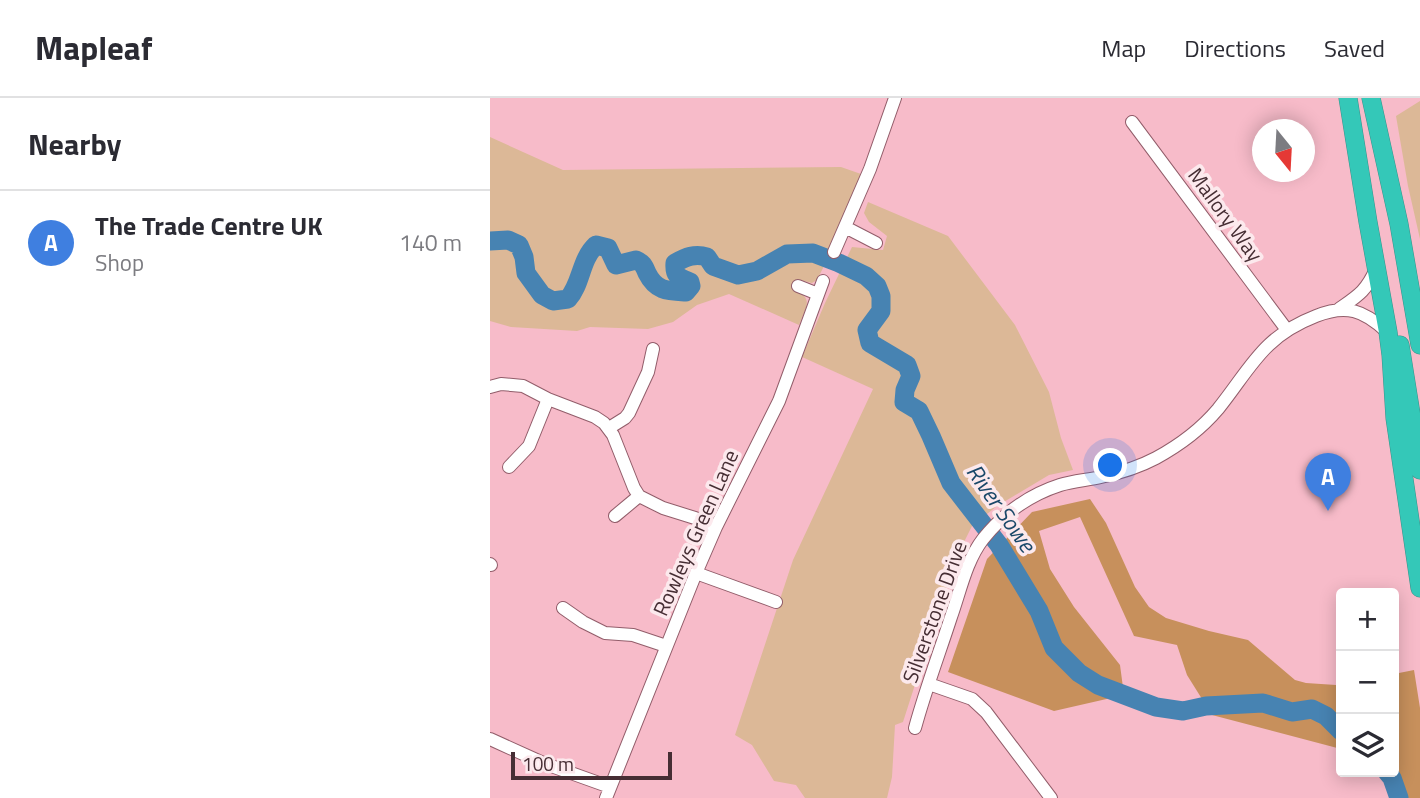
<!DOCTYPE html>
<meta charset="utf-8">
<style>
:root{--surface:#fff;--page:#f2f2f3;--text:#2b2b33;--muted:#7c7c81;--line:#e1e1e2;--accent:#1a73e8}
body{margin:0;font-family:"Titillium Web",sans-serif;background:var(--page);color:var(--text)}
.controls{position:absolute;right:21px;bottom:21px;display:grid;overflow:hidden;border-radius:7px;box-shadow:0 4px 18px #0003}
.controls button{width:63px;height:63px;display:grid;place-items:center;padding:0;border:0;border-bottom:2px solid var(--line);background:var(--surface);color:var(--text);font:35px sans-serif}
.compass{position:absolute;left:762px;top:21px;width:63px;height:63px;border-radius:50%;background:var(--surface);box-shadow:0 4px 18px #0003;rotate:162deg}
.scale{position:absolute;left:21px;bottom:18px;width:161px;box-sizing:border-box;padding-left:7px;border:4px solid #462e34;border-top:0;font-size:19px;line-height:24px;white-space:nowrap;color:#462e34;-webkit-text-stroke:5px #fce9ed;paint-order:stroke}
.you{position:absolute;left:621px;top:368px;width:24px;height:24px;margin:-18px;border:5px solid #fff;border-radius:50%;background:#1a73e8;box-shadow:0 0 0 10px #1a73e833}
.badge{display:grid;place-items:center;width:46px;height:46px;border-radius:50%;background:var(--accent);color:#fff;font-size:23px;font-weight:700}
.pin{position:absolute;translate:-50% -58px;filter:drop-shadow(0 2px 4px #0008)}
.pin::after{content:'';position:absolute;top:37px;width:24px;height:21px;background:inherit;clip-path:polygon(0 0,100% 0,50% 100%)}
.list{margin:0;padding:0;list-style:none}
h2{display:flex;justify-content:space-between;align-items:center;height:91px;margin:0;padding:0 28px;font-size:30px}
h2 small{font-size:23px;font-weight:400;color:var(--muted)}
.list li{display:grid;grid-template-columns:46px 1fr auto;gap:21px;align-items:center;box-sizing:border-box;height:105px;padding:0 28px;border-top:2px solid var(--line)}
.list b{display:block;font-size:26px;white-space:nowrap}
.list p{margin:0;font-size:23px;white-space:nowrap;color:var(--muted)}
.list em{font-size:23px;font-style:normal;color:var(--muted)}
.icon{flex:none;width:38px;height:38px;fill:none;stroke:currentColor;stroke-width:2;stroke-linecap:round;stroke-linejoin:round}
.map{position:relative;flex:none;width:930px;height:700px;overflow:hidden}
header{display:flex;align-items:center;gap:42px;box-sizing:border-box;height:98px;padding:0 35px;background:var(--surface);border-bottom:2px solid var(--line)}
header strong{font-size:33px}
nav{display:flex;gap:38px;margin-inline-start:auto;font-size:24px}
main{display:flex}
aside{flex:1;background:var(--surface)}
.map>svg:first-child{display:block}
</style>
<header>
<strong>Mapleaf</strong>
<nav><a>Map</a><a>Directions</a><a>Saved</a></nav>
</header>
<main>
<aside>
<h2>Nearby<small></small></h2>
<ul class="list">
<li><span class="badge" style="background:#3f7fe0">A</span><div><b>The Trade Centre UK</b><p>Shop</p></div><em>140 m</em></li>
</ul>
</aside>
<div class="map">
<svg width="930" height="700" viewBox="0 0 930 700">
<rect width="100%" height="100%" fill="#f7bbc9"/>
<!-- green -->
<path fill="#dcb897" d="M930 3V141L918 88 906 18Z
M0 39 73 72 351 69 371 76 335 166 327 182 322 185 310 182 305 193C325 200 315 211 309 227L239 196 207 207 183 224 158 231 100 229 87 233 21 229 0 223Z
M378 104 458 138 525 227 559 294 571 340 583 372 559 377 507 408 482 428 465 462 413 624 405 627 402 679 397 700H315L306 687 284 683 262 647 245 637 303 462 383 291 312 259 335 205 362 149 393 152 397 138 379 124 374 115Z"/>
<!-- forest -->
<path fill="#c7905c" d="M600 401 616 425 645 489 659 509 676 520 719 533 758 542 805 582 816 585 846 587 851 586V651L722 617 697 577 687 547 644 538 590 419 549 433 560 471 584 509 630 567 634 597 564 613 458 574 497 461 542 414Z
M924 572 930 610V700H909L902 680 897 674H904V610L908 609 909 603 904 596V576Z"/>
<g fill="none" stroke-linecap="round" stroke-linejoin="round">
<!-- river -->
<path stroke="#4783b2" stroke-width="19" d="M0 143 18 142 29 147 34 159 36 175 52 197 63 203 78 201C92 185 90 162 106 147L118 150 126 167 146 162C153 165 154 168 157 175 166 193 177 193 196 194L201 188 200 184C188 179 184 178 185 165 196 159 205 155 217 159L223 168 248 177 267 173 297 156 323 155 349 165 376 178 387 188 391 198V213L377 232 380 245 417 267 421 278 415 292 414 304 429 313 441 338 461 385 509 447 549 513 564 550 589 575 608 587 666 609 693 613 716 608 773 605 802 614 822 611 836 618 851 633
M897 674 902 680 909 700"/>
<defs>
<path id="minor" d="M642 24 797 232
M355 129 386 145
M344 154 380 71 405 0
M308 188 328 196
M849 211C869 197 876 193 886 171
M0 289 11 286 33 288 58 301 105 319 114 325 123 337 144 390 149 398 173 410 205 420 226 429
M119 330 135 320 139 315 158 274 163 251
M19 369 39 348 58 301
M125 418 149 398
M0 466 1 467
M206 475 286 504
M73 510 93 524 115 535 143 537 176 548
M439 586 482 601 496 614 561 700
M425 630C435 593 449 556 461 519 470 494 476 463 493 441 513 416 539 397 570 387 583 383 598 382 611 379 630 375 649 369 666 360 688 348 712 330 728 311 761 270 772 239 826 218 856 206 874 212 897 234
M0 641 53 665 120 689
M116 700 206 475 226 429 289 303 333 183"/>
<path id="highway" d="M858 0 878 124 898 234 901 257 905 320 930 490
M881 0 909 126 930 247
M910 247 930 372"/>
</defs>
<!-- minor casing -->
<use href="#minor" stroke="#925d6a" stroke-width="14"/>
<!-- highway casing -->
<use href="#highway" stroke="#3a928a" stroke-width="19"/>
<!-- minor -->
<use href="#minor" stroke="#fff" stroke-width="12"/>
<!-- highway -->
<use href="#highway" stroke="#34c8b8" stroke-width="18"/>
</g>
<g text-anchor="middle" stroke-width="7" stroke-linejoin="round" paint-order="stroke">
<!-- street labels -->
<g font-size="21" fill="#462e34" stroke="#fce9ed">
<text transform="translate(735 117) rotate(54)" y="7">Mallory Way</text>
<text transform="translate(206 435) rotate(-66)" y="7">Rowleys Green Lane</text>
<text transform="translate(445 514) rotate(-70)" y="7">Silverstone Drive</text>
</g>
<!-- water labels -->
<g font-size="23" font-style="italic" fill="#1a4869" stroke="#fce9ed">
<text transform="translate(511 410) rotate(55)" y="8">River Sowe</text>
</g>
</g>
</svg>
<div class="controls">
<button>+</button>
<button>−</button>
<button><svg class="icon" aria-label="layers" viewBox="0 0 24 24"><path d="M12 4l9 5-9 5-9-5zM3 14l9 5 9-5"/></svg></button>
</div>
<svg class="compass" viewBox="-18 -18 36 36"><path d="M0-13l5 13h-10z" fill="#e53935"/><path d="M0 13l5-13h-10z" fill="#7c7c81"/></svg>
<div class="scale">100 m</div>
<div class="you"></div>
<div class="pin badge" style="left:838px;top:413px;background:#3f7fe0">A</div>
</div>
</main>
